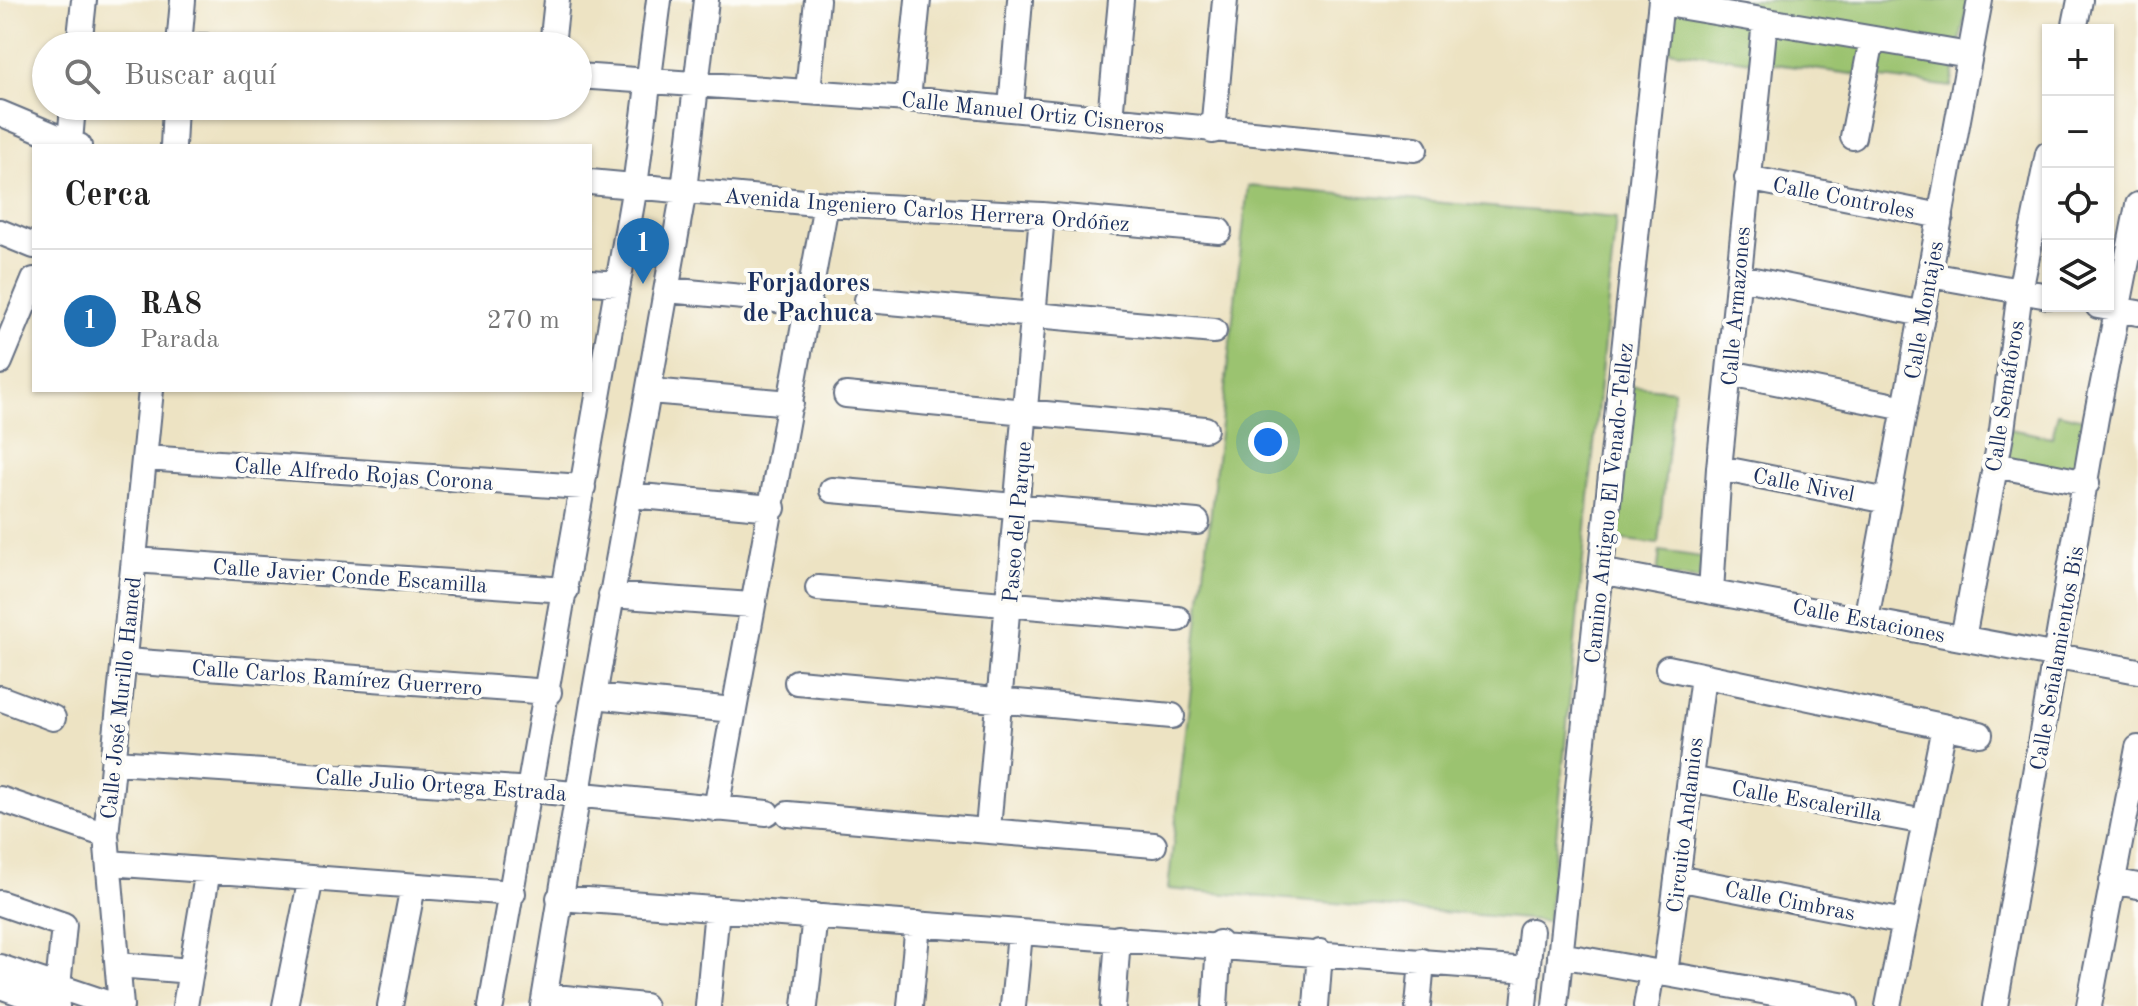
<!DOCTYPE html>
<html lang="es">
<meta charset="utf-8">
<style>
:root{--surface:#fff;--page:#f6f6f6;--text:#222;--muted:#767676;--line:#e0e0e0;--accent:#1f6fb2}
body{margin:0;font-family:"Old Standard TT",serif;background:var(--page);color:var(--text)}
.controls{position:absolute;right:24px;top:24px;display:grid;overflow:hidden;border-radius:0px;box-shadow:0 2px 6px #0004}
.controls button{width:72px;height:72px;display:grid;place-items:center;padding:0;border:0;border-bottom:2px solid var(--line);background:var(--surface);color:var(--text);font:40px sans-serif}
.you{position:absolute;left:1268px;top:442px;width:28px;height:28px;margin:-20px;border:6px solid #fff;border-radius:50%;background:#1a73e8;box-shadow:0 0 0 12px #1a73e833}
.badge{display:grid;place-items:center;width:52px;height:52px;border-radius:50%;background:var(--accent);color:#fff;font-size:26px;font-weight:700}
.pin{position:absolute;translate:-50% -66px;filter:drop-shadow(0 2px 4px #0008)}
.pin::after{content:'';position:absolute;top:42px;width:28px;height:24px;background:inherit;clip-path:polygon(0 0,100% 0,50% 100%)}
.list{margin:0;padding:0;list-style:none}
h2{display:flex;justify-content:space-between;align-items:center;height:104px;margin:0;padding:0 32px;font-size:34px}
h2 small{font-size:26px;font-weight:400;color:var(--muted)}
.list li{display:grid;grid-template-columns:52px 1fr auto;gap:24px;align-items:center;box-sizing:border-box;height:144px;padding:0 32px;border-top:2px solid var(--line)}
.list b{display:block;font-size:30px;white-space:nowrap}
.list p{margin:0;font-size:26px;white-space:nowrap;color:var(--muted)}
.list em{font-size:26px;font-style:normal;color:var(--muted)}
.icon{flex:none;width:44px;height:44px;fill:none;stroke:currentColor;stroke-width:2;stroke-linecap:round;stroke-linejoin:round}
.map{position:relative;flex:none;width:2138px;height:1006px;overflow:hidden}
.search{position:absolute;background:var(--surface);box-shadow:0 2px 6px #0004;left:32px;top:32px;width:560px;height:88px;display:flex;align-items:center;gap:20px;box-sizing:border-box;padding:0 28px;border-radius:44px;color:var(--muted);font-size:30px}
.panel{position:absolute;background:var(--surface);box-shadow:0 2px 6px #0004;left:32px;top:144px;width:560px;height:248px;border-radius:0px}
.map>svg:first-child{display:block}
</style>
<div class="map">
<svg width="2138" height="1006" viewBox="0 0 2138 1006">
<rect width="100%" height="100%" fill="#fdfcf7"/>
<filter id="ink" filterUnits="userSpaceOnUse"><feTurbulence type="fractalNoise" baseFrequency=".0125" numOctaves="2"/><feDisplacementMap in="SourceGraphic" scale="16" xChannelSelector="R" yChannelSelector="G"/><feConvolveMatrix kernelMatrix="1 2 1 2 8 2 1 2 1" color-interpolation-filters="sRGB"/></filter>
<filter id="wash" filterUnits="userSpaceOnUse"><feTurbulence type="fractalNoise" baseFrequency=".006" numOctaves="4" result="noise"/><feDisplacementMap in="SourceGraphic" scale="32" xChannelSelector="R" yChannelSelector="G"/><feGaussianBlur stdDeviation="1.8" result="paint"/><feColorMatrix in="noise" values="0 0 0 0 0 0 0 0 0 0 0 0 0 0 0 0 0 1.4 0 .05"/><feComposite in="paint" operator="in"/></filter>
<g filter="url(#wash)">
<rect width="100%" height="100%" fill="#ede3c3"/>
<!-- green -->
<path fill="#9bc36f" stroke="#5b7966" stroke-width="2" d="M1661 0H1968L1951 87 1659 49Z
M1248 186 1616 218 1548 921 1168 889Z
M1625 385 1674 390 1658 544 1606 538Z
M2058 413 2092 421 2084 480 1998 461 2003 428 2052 437Z
M1660 551 1702 557 1699 580 1657 575Z"/>
</g>
<g filter="url(#ink)">
<g fill="none" stroke-linecap="round" stroke-linejoin="round">
<defs>
<path id="minor" d="M1661 3 1969 55
M2074 30 2080 0
M179 44 205 46
M79 46 84 0
M179 46 183 0
M552 46 557 0
M578 76 908 99 1415 149
M808 91 817 0
M908 99 918 0
M1011 108 1020 0
M0 113 79 146
M1110 118 1121 0
M1213 131 1225 0
M1853 137 1872 39
M70 142 73 106
M173 146 175 106
M1747 178 1941 216
M590 182 826 204 1042 215 1219 231
M0 232 34 246
M1930 275 2048 296
M1739 277 1923 314
M590 282 618 284
M667 290 809 303
M867 300 1214 331
M2098 306 2138 313
M0 362 34 280
M1730 373 1905 408
M650 391 791 403
M846 395 1205 429
M145 458 583 487
M1995 465 2087 483
M1719 468 1888 501
M832 490 1197 522
M630 495 773 508
M134 560 566 590
M1600 571 2138 671
M818 588 1178 619
M1711 591 1719 468 1765 21
M611 595 751 605
M1866 620 1980 0
M1963 638 2002 430 2020 291 2048 154
M126 661 549 692
M1668 668 1980 734
M797 682 1172 716
M594 696 733 710
M0 698 53 718
M115 762 532 790 767 813
M1690 779 1925 822
M0 799 106 835
M716 809 826 204
M788 814 1154 845
M988 829 1042 215
M109 863 513 893
M1677 878 1904 922
M2112 881 2138 886
M559 898C882 921 1205 943 1528 970
M0 903 64 925 58 987 52 1006
M1560 955 1846 1006
M118 965 191 971
M0 967 116 1006
M1665 974 1703 676
M0 986 57 1006
M545 996 644 1006
M121 1006 106 835 151 390
M185 1006 208 870
M285 1006 311 878
M390 1006 413 886
M491 1006 635 186 659 0
M543 1006 594 696 684 190 706 0
M708 1006 717 909
M805 1006 815 916
M910 1006 918 924
M1013 1006 1020 933
M1113 1006 1118 938
M1215 1006 1219 943
M1316 1006 1320 952
M1418 1006 1422 961
M1524 1006 1531 931
M1555 1006 1661 0
M1646 1006 1652 972
M1888 1006 1944 727
M1995 1006 2096 418 2138 205
M2089 1006 2138 748"/>
</defs>
<!-- minor casing -->
<use href="#minor" stroke="#646e81" stroke-width="28"/>
<!-- minor -->
<use href="#minor" stroke="#fff" stroke-width="24"/>
</g>
</g>
<g text-anchor="middle" stroke-width="8" stroke-linejoin="round" paint-order="stroke">
<!-- street labels -->
<g font-size="22" fill="#1b2f5e" stroke="#fdfcf7">
<text transform="translate(1033 112) rotate(6)" y="8">Calle Manuel Ortiz Cisneros</text>
<text transform="translate(1844 197) rotate(11)" y="8">Calle Controles</text>
<text transform="translate(927 209) rotate(4)" y="8">Avenida Ingeniero Carlos Herrera Ordóñez</text>
<text transform="translate(1735 306) rotate(-85)" y="8">Calle Armazones</text>
<text transform="translate(1923 310) rotate(-80)" y="8">Calle Montajes</text>
<text transform="translate(2004 396) rotate(-81)" y="8">Calle Semáforos</text>
<text transform="translate(364 473) rotate(4)" y="8">Calle Alfredo Rojas Corona</text>
<text transform="translate(1804 484) rotate(11)" y="8">Calle Nivel</text>
<text transform="translate(1608 503) rotate(-84)" y="8">Camino Antiguo El Venado-Tellez</text>
<text transform="translate(1016 522) rotate(-85)" y="8">Paseo del Parque</text>
<text transform="translate(350 575) rotate(4)" y="8">Calle Javier Conde Escamilla</text>
<text transform="translate(1869 620) rotate(11)" y="8">Calle Estaciones</text>
<text transform="translate(2056 658) rotate(-80)" y="8">Calle Señalamientos Bis</text>
<text transform="translate(337 677) rotate(4)" y="8">Calle Carlos Ramírez Guerrero</text>
<text transform="translate(120 698) rotate(-84)" y="8">Calle José Murillo Hamed</text>
<text transform="translate(441 784) rotate(4)" y="8">Calle Julio Ortega Estrada</text>
<text transform="translate(1807 800) rotate(10)" y="8">Calle Escalerilla</text>
<text transform="translate(1684 825) rotate(-83)" y="8">Circuito Andamios</text>
<text transform="translate(1790 900) rotate(11)" y="8">Calle Cimbras</text>
</g>
<!-- quarter labels -->
<g font-size="26" font-weight="bold" fill="#1b2f5e" stroke="#fdfcf7">
<text x="808" y="291">Forjadores<tspan x="808" dy="30">de Pachuca</tspan></text>
</g>
</g>
</svg>
<div class="controls">
<button>+</button>
<button>−</button>
<button><svg class="icon" aria-label="locate" viewBox="0 0 24 24"><circle cx="12" cy="12" r="6"/><path d="M12 2v4M12 18v4M2 12h4M18 12h4"/></svg></button>
<button><svg class="icon" aria-label="layers" viewBox="0 0 24 24"><path d="M12 4l9 5-9 5-9-5zM3 14l9 5 9-5"/></svg></button>
</div>
<div class="you"></div>
<div class="pin badge" style="left:643px;top:284px">1</div>
<div class="search"><svg class="icon" aria-label="search" viewBox="0 0 24 24"><circle cx="10" cy="10" r="6"/><path d="M15 15l6 6"/></svg>Buscar aquí</div>
<section class="panel">
<h2>Cerca<small></small></h2>
<ul class="list">
<li><span class="badge">1</span><div><b>RA8</b><p>Parada</p></div><em>270 m</em></li>
</ul>
</section>
</div>
